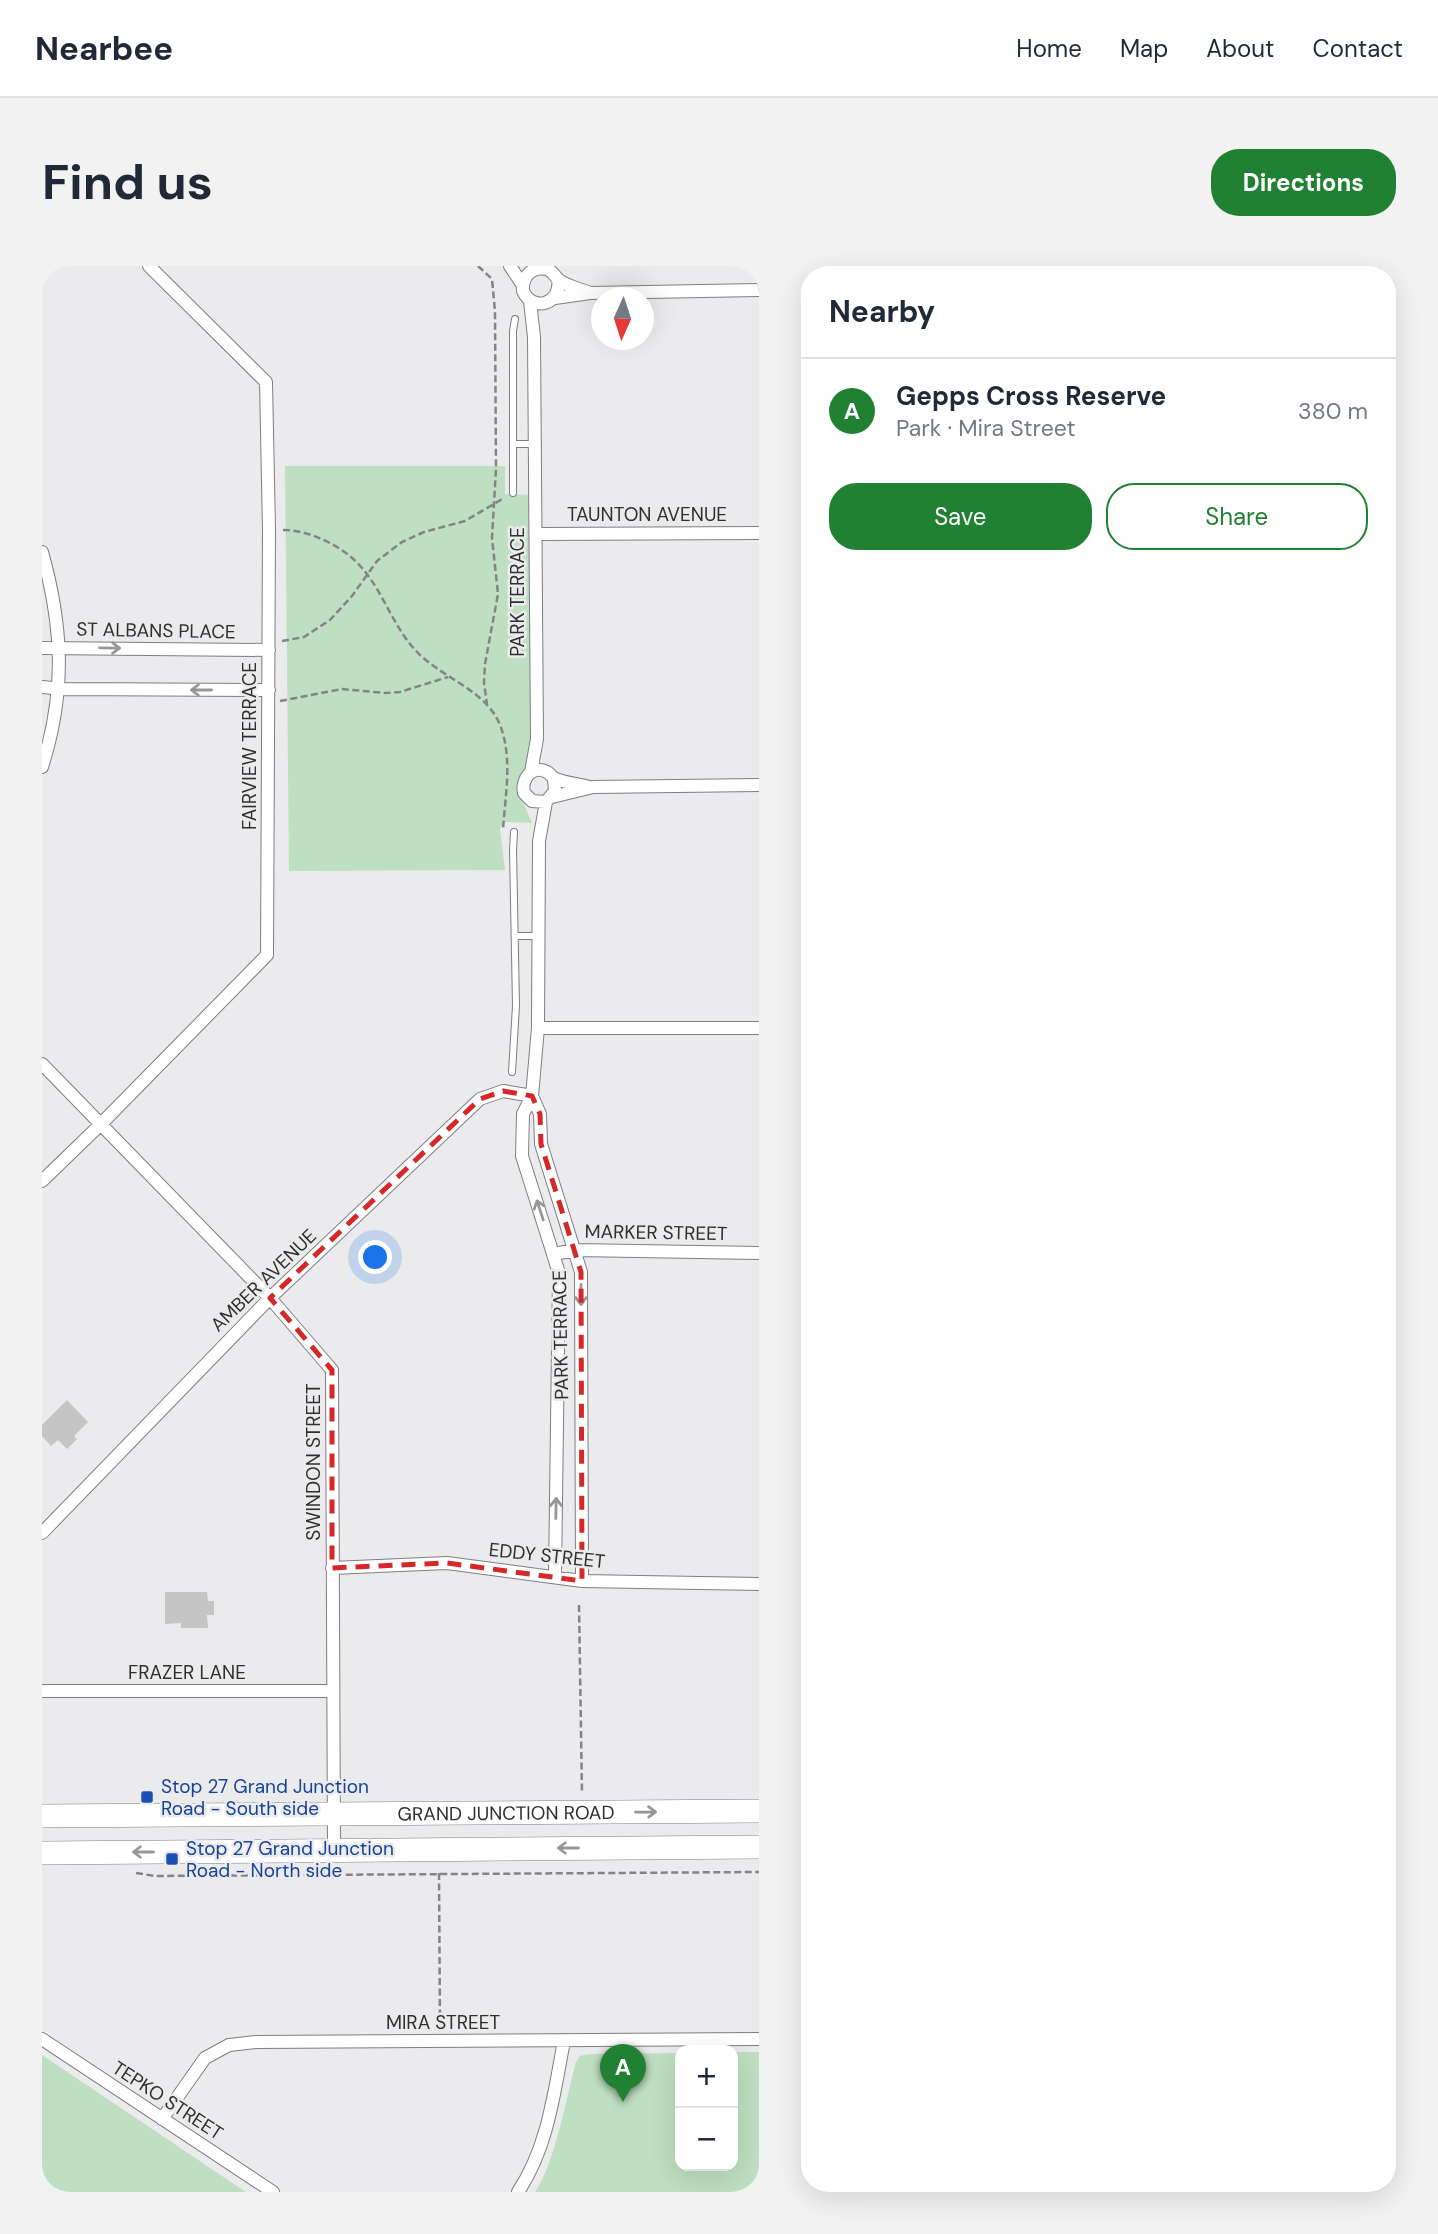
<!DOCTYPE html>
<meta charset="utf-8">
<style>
:root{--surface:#fff;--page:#f2f2f3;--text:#1f2937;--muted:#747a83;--line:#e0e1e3;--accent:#218133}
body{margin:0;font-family:"DM Sans",sans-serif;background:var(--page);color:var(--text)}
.controls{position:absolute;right:21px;bottom:21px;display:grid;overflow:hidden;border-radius:14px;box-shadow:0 7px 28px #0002}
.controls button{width:63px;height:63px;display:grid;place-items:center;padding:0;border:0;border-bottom:2px solid var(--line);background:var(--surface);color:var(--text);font:35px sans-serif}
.compass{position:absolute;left:549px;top:21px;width:63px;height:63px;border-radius:50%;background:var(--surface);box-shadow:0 7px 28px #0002;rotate:183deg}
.you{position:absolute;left:334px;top:992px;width:24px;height:24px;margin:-18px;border:5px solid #fff;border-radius:50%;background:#1a73e8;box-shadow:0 0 0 10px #1a73e833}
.badge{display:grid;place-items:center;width:46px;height:46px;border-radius:50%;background:var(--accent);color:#fff;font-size:23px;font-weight:700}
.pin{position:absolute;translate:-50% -58px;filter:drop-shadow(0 2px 4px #0008)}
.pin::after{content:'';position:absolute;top:37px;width:24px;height:21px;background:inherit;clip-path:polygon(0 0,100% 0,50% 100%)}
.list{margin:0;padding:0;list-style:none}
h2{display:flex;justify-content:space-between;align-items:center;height:91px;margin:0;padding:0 28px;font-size:30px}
h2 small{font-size:23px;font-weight:400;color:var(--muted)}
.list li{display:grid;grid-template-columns:46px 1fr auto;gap:21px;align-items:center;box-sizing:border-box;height:105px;padding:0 28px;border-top:2px solid var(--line)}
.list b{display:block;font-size:26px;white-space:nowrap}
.list p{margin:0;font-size:23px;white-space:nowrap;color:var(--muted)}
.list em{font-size:23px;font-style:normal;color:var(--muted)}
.actions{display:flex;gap:14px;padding:21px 28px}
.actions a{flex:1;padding:16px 0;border:2px solid var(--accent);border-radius:28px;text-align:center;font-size:24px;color:var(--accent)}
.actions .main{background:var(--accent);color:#fff}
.map{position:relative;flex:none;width:717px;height:1926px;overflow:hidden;border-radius:28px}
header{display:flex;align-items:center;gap:42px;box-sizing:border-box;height:98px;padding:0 35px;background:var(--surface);border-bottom:2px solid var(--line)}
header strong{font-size:33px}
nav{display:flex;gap:38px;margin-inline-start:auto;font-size:24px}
.intro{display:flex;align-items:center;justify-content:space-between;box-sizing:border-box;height:168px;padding:0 42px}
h1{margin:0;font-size:49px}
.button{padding:18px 32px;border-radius:28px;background:var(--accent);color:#fff;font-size:24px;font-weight:700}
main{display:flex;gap:42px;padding:0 42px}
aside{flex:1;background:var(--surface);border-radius:28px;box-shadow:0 7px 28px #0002}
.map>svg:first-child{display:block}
</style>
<header>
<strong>Nearbee</strong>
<nav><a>Home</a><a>Map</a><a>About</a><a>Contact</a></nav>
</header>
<div class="intro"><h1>Find us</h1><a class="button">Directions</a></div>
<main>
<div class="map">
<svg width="717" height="1926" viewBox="0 0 717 1926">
<rect width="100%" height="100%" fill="#ebebed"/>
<!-- green -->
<path fill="#bedfc1" d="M243 200H463V228L489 229 490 479 486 500 476 524 490 557 463 556 458 563 463 604 247 605Z
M691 1786H717V1926H493C512 1900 525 1829 534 1796L538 1790 547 1788 638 1787V1900H691Z
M0 1789 204 1926H0Z"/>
<!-- building -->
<path fill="#c6c5c6" d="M25 1134 46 1156 32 1170 35 1173 25 1183 16 1174 9 1180 0 1170V1159Z
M123 1326H165L166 1335H172V1349H165L166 1362H139V1357L123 1358Z"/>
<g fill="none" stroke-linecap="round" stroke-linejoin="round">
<defs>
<path id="lane" d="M471 178H493
M471 227V65L473 53
M473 670H496
M470 806 474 740 471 584 472 566"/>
<path id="street" d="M468 0 480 18
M516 13C520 38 491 47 481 25 480 11 489 0 505 3 511 5 512 10 517 14 525 20 538 23 548 27
M513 32 548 27 717 24
M488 35 492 71 495 473 489 506
M494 268 717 267
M0 286C21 361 24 426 0 501
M0 382 227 384
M0 421 21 423 227 424
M512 512 513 525 504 536 490 535 482 527C479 513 490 498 505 506 510 509 509 511 514 513 524 517 537 518 547 521
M510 531 551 521 717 519
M496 762H717
M0 798 228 1032 290 1104 292 1584
M0 915 60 857 225 689 227 264 224 116 107 0
M512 988 533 984 717 987
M0 1267 228 1032 438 833 461 825 490 830 496 762 497 575 504 536
M290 1302 405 1297 540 1315 717 1318
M513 1310 517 1007 480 890 481 848 490 830 498 848 499 878 539 1006 540 1315
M0 1425H290
M0 1773 231 1926
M120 1853 163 1792 187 1779 214 1776 717 1773
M476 1926C506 1881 512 1827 522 1775"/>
<g id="highway">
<path id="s1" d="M0 1550 717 1545"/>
<path d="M0 1587 717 1581"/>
</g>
</defs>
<!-- lane casing -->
<use href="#lane" stroke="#7e7e80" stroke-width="8"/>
<!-- street casing -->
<use href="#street" stroke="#7e7e80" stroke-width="14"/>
<!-- highway casing -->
<use href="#highway" stroke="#7e7e80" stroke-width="24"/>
<!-- path -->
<path stroke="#848486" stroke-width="2.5" stroke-dasharray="7 3.5" stroke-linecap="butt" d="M436 0 450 13 453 45 454 203 450 272 456 328 443 398 442 417 445 438
M241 264C264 264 291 276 309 291 339 316 348 358 375 386 400 412 444 424 458 459 471 492 463 530 461 564
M240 375 262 371 288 354 310 330 335 295 360 276 382 266 423 255 462 232
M238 435 300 423 343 427 358 426 406 411
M537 1339 540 1528
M94 1607 113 1610 717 1606
M397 1607 398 1762"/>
<!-- lane -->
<use href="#lane" stroke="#fff" stroke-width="6"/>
<!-- street -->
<use href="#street" stroke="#fff" stroke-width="12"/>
<!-- highway -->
<use href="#highway" stroke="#fff" stroke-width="23"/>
</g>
<!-- one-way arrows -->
<defs><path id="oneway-shaft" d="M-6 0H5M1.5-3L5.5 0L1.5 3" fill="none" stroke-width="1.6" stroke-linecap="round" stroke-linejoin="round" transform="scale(1.75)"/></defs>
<g stroke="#979798">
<use href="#oneway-shaft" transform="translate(68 382) rotate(1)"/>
<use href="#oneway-shaft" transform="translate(159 424) rotate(-180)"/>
<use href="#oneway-shaft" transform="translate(498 944) rotate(-108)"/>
<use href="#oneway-shaft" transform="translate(539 1029) rotate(90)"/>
<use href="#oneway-shaft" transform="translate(514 1242) rotate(-89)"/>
<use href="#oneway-shaft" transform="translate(604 1546) rotate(-1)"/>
<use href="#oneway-shaft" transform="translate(526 1582) rotate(180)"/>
<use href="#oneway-shaft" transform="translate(101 1586) rotate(180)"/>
</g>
<!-- marked area -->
<path fill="none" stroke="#d62828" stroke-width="5" stroke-dasharray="14 9" stroke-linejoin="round" d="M461 825 490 830 498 848 499 878 539 1006 540 1315 405 1297 290 1302V1104L228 1032 438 833Z"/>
<!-- markers -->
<g fill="#1a4fb4" stroke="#ebebed" stroke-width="2.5">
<rect x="98" y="1524" width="14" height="14" rx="3.5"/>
<rect x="123" y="1586" width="14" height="14" rx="3.5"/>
</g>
<g text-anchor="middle" stroke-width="5" stroke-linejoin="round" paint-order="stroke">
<!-- street labels -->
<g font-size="19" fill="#2f2f30" stroke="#ebebed">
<text x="605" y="255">TAUNTON AVENUE</text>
<text transform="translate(475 326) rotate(-90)" y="7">PARK TERRACE</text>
<text transform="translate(114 364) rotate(1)" y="7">ST ALBANS PLACE</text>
<text transform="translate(207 480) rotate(-90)" y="7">FAIRVIEW TERRACE</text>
<text transform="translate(614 966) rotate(1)" y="7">MARKER STREET</text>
<text transform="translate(221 1014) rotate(-44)" y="7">AMBER AVENUE</text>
<text transform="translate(518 1069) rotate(-91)" y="7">PARK TERRACE</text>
<text transform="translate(271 1196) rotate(-90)" y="7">SWINDON STREET</text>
<text transform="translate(505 1289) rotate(6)" y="7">EDDY STREET</text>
<text x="145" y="1413">FRAZER LANE</text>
<text dy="7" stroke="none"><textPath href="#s1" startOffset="464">GRAND JUNCTION ROAD</textPath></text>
<text x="401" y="1763">MIRA STREET</text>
<text transform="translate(126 1834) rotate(33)" y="7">TEPKO STREET</text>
</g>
<!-- transit labels -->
<g font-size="19" fill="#164399" stroke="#ebebed" text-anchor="start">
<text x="119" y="1527">Stop 27 Grand Junction<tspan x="119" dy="22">Road - South side</tspan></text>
<text x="144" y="1589">Stop 27 Grand Junction<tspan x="144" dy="22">Road - North side</tspan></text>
</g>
</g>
</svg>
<div class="controls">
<button>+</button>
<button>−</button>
</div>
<svg class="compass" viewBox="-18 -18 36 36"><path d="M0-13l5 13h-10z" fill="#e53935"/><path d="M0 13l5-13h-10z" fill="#747a83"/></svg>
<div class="you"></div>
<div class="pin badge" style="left:581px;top:1836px">A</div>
</div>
<aside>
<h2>Nearby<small></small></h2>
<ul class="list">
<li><span class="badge">A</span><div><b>Gepps Cross Reserve</b><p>Park · Mira Street</p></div><em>380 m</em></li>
</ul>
<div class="actions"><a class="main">Save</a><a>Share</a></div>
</aside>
</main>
